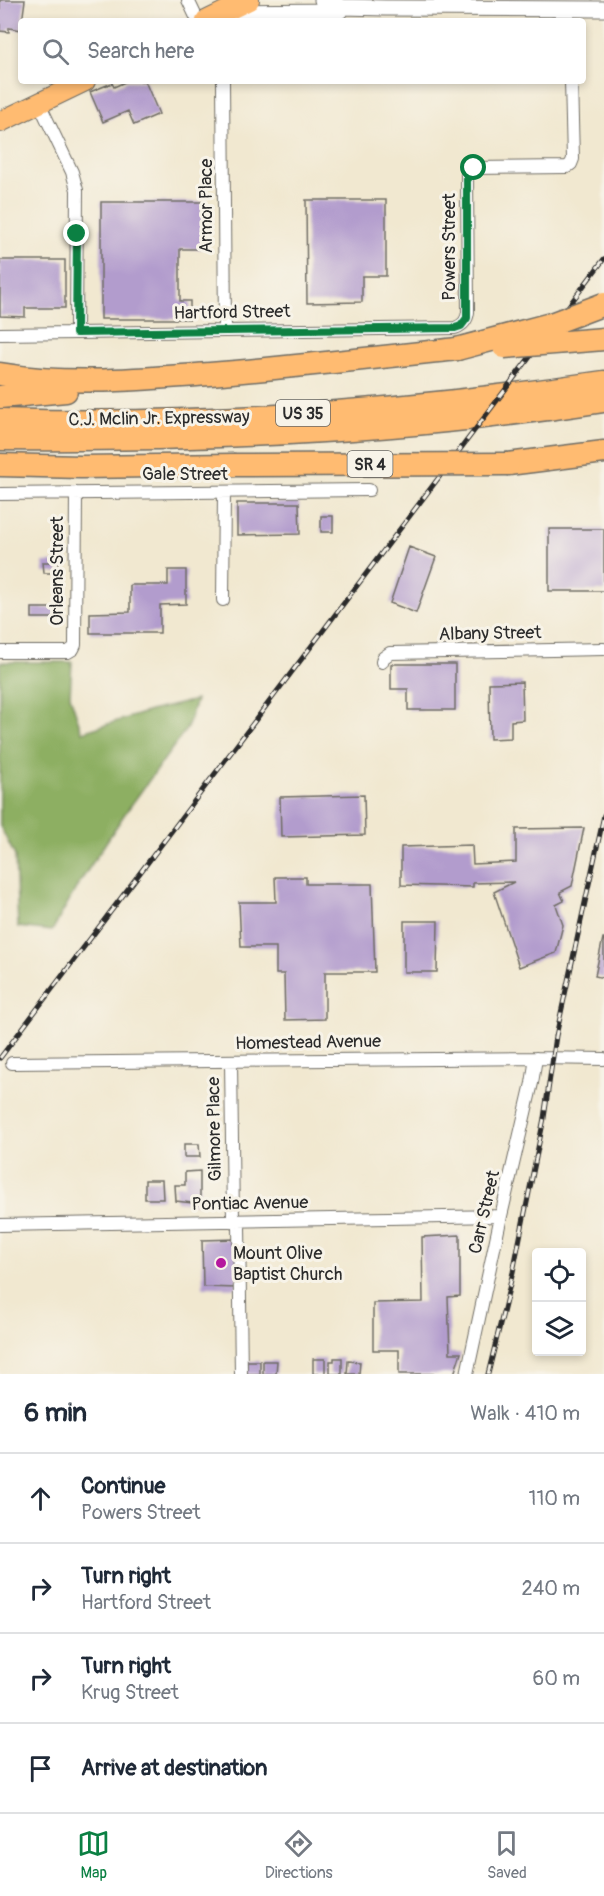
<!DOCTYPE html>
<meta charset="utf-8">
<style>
:root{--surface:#fff;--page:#f2f2f3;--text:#1f2937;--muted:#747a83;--line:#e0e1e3;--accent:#0b8043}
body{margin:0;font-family:Pangolin,sans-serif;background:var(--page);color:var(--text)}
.controls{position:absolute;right:18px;bottom:18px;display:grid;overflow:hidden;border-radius:6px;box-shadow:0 3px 9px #0003}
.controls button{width:54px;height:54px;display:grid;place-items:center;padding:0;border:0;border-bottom:2px solid var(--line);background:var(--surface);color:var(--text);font:30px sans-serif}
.stop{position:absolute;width:18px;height:18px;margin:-14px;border:4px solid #0b8043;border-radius:50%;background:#fff}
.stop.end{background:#0b8043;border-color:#fff;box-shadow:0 2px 6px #0008}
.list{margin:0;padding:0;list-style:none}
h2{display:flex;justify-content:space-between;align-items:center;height:78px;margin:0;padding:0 24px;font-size:26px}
h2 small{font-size:20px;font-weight:400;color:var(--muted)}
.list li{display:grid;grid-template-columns:39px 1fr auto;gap:18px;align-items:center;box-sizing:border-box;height:90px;padding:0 24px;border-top:2px solid var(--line)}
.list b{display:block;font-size:22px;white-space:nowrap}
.list p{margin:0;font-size:20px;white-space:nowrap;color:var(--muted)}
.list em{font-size:20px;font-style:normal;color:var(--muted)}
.icon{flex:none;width:33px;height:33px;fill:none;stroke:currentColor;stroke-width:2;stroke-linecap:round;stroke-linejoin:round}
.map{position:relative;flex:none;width:604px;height:1374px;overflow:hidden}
.search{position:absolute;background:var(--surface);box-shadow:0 3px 9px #0003;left:18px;right:18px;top:18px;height:66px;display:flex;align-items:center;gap:15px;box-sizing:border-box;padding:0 21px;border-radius:6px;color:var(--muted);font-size:22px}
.sheet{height:438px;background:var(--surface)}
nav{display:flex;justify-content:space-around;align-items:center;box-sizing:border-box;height:84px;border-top:2px solid var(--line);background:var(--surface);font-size:16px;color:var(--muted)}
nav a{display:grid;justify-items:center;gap:3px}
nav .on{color:var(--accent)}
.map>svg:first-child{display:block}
</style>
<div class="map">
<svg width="604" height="1374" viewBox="0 0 604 1374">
<rect width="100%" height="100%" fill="#f7f3e8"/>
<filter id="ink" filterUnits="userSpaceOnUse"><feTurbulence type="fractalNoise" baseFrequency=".0167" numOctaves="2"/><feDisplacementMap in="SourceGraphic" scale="12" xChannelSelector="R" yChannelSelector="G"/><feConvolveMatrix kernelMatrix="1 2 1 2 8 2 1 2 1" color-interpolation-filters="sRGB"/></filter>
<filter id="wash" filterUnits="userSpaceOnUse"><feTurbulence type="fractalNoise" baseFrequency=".008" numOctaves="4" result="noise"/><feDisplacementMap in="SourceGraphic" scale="24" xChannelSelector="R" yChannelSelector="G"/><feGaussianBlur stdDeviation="1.35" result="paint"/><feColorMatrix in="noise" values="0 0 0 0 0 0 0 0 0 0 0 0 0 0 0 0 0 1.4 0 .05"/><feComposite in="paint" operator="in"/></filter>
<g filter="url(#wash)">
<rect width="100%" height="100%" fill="#f1e8d0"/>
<!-- forest -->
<path fill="#8daf62" stroke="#5c6d46" stroke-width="1.5" d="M0 662H72L70 696 82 732 150 711 196 700 187 728 124 815 78 885 52 931 18 927 15 856 0 826Z"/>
<g id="blocks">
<!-- building -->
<path fill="#b29ccd" d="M0 0H25L21 30 9 28V32L0 31Z
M127 81H145L159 114 134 125 128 111 103 122 90 92 112 83 114 87Z
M306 200H386V276H362V302L307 303Z
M101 202H202V249H180V301H190V319H101Z
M0 260H65V308H25V317L0 316Z
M237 503H299L300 534 237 535Z
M321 516H333V532H321Z
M549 529H604V591H549Z
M409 547 436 557 416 613 390 603Z
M43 562H58V573H44Z
M168 570H186V604L160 605V633H90V613L130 612V585H168Z
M32 608H57V618H32Z
M391 664H455V710H408V689H391Z
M522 682 523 720 511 721V738L490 739 489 683Z
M364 795 365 835 281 837 280 797Z
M584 828 572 886 560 892 564 901 556 905 563 925 556 953 519 967 494 892 514 882 473 883V887L401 885V847L472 845 473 864 516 862V829Z
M275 877H306V884H372L375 972H325V1019L285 1020 284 974H276V947H241L239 902H276Z
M404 921H438L437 972H404Z
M603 938H604V978L595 976Z
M184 1144H199L200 1157H184Z
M200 1171V1204L176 1201 175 1185H185V1172Z
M145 1180H162L163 1199H145Z
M460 1235V1296L448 1297 450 1353H461L454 1374H399V1350H373V1303L423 1302 422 1237Z
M237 1239V1288L203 1287 202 1240Z
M334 1358H342V1374H330V1361H334Z
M313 1359H325V1374H313Z
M247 1361H260V1374H247Z
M263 1361H277L276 1374H263Z
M348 1361 360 1362 359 1374H347Z"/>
</g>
</g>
<g filter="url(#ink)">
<use href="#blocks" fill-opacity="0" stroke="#706d65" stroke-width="1.5"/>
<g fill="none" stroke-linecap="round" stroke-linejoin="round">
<defs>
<path id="minor" d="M188 0 198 21
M223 81 225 330
M39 103 72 172 77 190 76 333
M0 334 455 328C463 325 467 321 468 312L467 174 474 168 567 167 571 164 573 159 571 81
M0 494 369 490
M223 600 224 492
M0 652H68L73 649 75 645 76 493
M382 662 383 658 390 653 604 649
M231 1061 233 1221 239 1225 241 1374
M12 1063 536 1058 604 1059
M0 1225 501 1216
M467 1374 501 1216 532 1083 536 1058"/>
<path id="tertiary" d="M322 0 342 7 385 8 604 9
M226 12 340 11"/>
<path id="primary" d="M206 21 249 0
M0 122 85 81"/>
<path id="motorway" d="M0 374C70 386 140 379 210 374 293 367 374 358 457 349
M0 397 66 391
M0 420C201 427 405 411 604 382
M0 439C201 441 405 432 604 401
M508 464 604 452
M0 465 81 467 233 465"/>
</defs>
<!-- minor casing -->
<use href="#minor" stroke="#706d65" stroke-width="14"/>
<!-- tertiary casing -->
<use href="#tertiary" stroke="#706d65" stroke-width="17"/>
<!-- primary casing -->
<use href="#primary" stroke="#706d65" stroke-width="22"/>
<!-- motorway casing -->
<use href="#motorway" stroke="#706d65" stroke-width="25"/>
<!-- minor -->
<use href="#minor" stroke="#fff" stroke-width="12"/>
<!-- tertiary -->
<use href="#tertiary" stroke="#fff" stroke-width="15"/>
<!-- primary -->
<use href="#primary" stroke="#ffbb71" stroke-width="20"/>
<!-- motorway -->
<use href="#motorway" stroke="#ffbb71" stroke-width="22"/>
<defs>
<path id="rail" d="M0 1058 604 259
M488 1374 513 1272 544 1118 556 1036 604 815"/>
</defs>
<!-- rail casing -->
<use href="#rail" stroke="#2b2b2b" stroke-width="5"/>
<!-- rail -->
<use href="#rail" stroke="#f7f3e8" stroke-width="3" stroke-dasharray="9" stroke-linecap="butt"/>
<defs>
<path id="motorway-bridge" d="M504 347 604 339
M457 349 551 324 604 304
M233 465 508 464"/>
</defs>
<!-- motorway-bridge casing -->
<use href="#motorway-bridge" stroke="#706d65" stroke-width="25" stroke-linecap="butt"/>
<!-- motorway-bridge -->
<use href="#motorway-bridge" stroke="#ffbb71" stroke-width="22"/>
</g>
</g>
<g fill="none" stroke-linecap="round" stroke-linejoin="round" filter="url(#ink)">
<!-- route -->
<path stroke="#0b8043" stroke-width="8" d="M77 234 76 333 455 328 461 326 467 318V174L474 168"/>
</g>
<!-- markers -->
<circle fill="#b5179e" stroke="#f7f3e8" stroke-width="2" cx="221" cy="1263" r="6"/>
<g text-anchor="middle" stroke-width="6" stroke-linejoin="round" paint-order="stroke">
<!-- shield labels -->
<g fill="#f7f3e8" stroke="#686764" stroke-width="1.5">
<rect x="276" y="400" width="54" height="26" rx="4.5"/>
<rect x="347.5" y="451" width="45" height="26" rx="4.5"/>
</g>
<g font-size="16" font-weight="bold" fill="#2b2b2b">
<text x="303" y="419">US 35</text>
<text x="370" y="470">SR 4</text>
</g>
<!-- street labels -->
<g font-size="18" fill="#2b2b2b" stroke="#f7f3e8">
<text transform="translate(206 206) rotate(-90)" y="6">Armor Place</text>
<text transform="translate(449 247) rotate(-90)" y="6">Powers Street</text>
<text transform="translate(232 312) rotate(-1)" y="6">Hartford Street</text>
<text transform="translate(159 418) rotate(-1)" y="6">C.J. Mclin Jr. Expressway</text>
<text x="185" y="480">Gale Street</text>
<text transform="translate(57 571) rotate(-90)" y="6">Orleans Street</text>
<text transform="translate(490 633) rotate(-1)" y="6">Albany Street</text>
<text transform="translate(308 1042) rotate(-1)" y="6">Homestead Avenue</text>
<text transform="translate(214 1129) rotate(-91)" y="6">Gilmore Place</text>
<text transform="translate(250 1203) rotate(-1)" y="6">Pontiac Avenue</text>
<text transform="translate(484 1212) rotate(-77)" y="6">Carr Street</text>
</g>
<!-- poi labels -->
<g font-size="18" fill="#2b2b2b" stroke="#f7f3e8" text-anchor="start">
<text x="233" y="1259">Mount Olive<tspan x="233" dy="21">Baptist Church</tspan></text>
</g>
</g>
</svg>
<div class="controls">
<button><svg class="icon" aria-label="locate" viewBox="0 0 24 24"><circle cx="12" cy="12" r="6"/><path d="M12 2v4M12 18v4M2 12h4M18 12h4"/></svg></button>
<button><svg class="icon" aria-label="layers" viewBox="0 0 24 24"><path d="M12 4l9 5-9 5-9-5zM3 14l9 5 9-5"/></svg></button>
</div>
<div class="stop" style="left:474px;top:168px"></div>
<div class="stop end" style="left:77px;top:234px"></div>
<div class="search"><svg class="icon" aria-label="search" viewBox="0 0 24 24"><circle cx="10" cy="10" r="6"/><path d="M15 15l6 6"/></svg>Search here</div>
</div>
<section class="sheet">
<h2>6 min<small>Walk · 410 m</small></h2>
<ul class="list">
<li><svg class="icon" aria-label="ahead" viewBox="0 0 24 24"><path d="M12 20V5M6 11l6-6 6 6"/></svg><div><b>Continue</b><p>Powers Street</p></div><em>110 m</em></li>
<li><svg class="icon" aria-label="right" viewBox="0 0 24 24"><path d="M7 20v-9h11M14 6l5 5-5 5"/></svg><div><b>Turn right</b><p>Hartford Street</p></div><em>240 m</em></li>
<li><svg class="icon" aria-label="right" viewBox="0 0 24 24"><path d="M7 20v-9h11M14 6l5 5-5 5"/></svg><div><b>Turn right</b><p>Krug Street</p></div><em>60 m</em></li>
<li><svg class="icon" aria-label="arrive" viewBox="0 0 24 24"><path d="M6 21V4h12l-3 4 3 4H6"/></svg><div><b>Arrive at destination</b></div></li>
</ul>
</section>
<nav>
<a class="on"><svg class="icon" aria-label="map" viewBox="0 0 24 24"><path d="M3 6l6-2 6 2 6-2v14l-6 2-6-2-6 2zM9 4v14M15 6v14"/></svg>Map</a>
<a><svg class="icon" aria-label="directions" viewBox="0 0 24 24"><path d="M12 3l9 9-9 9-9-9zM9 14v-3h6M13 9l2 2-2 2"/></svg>Directions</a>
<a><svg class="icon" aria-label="saved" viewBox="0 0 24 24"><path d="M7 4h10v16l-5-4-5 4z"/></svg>Saved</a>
</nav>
